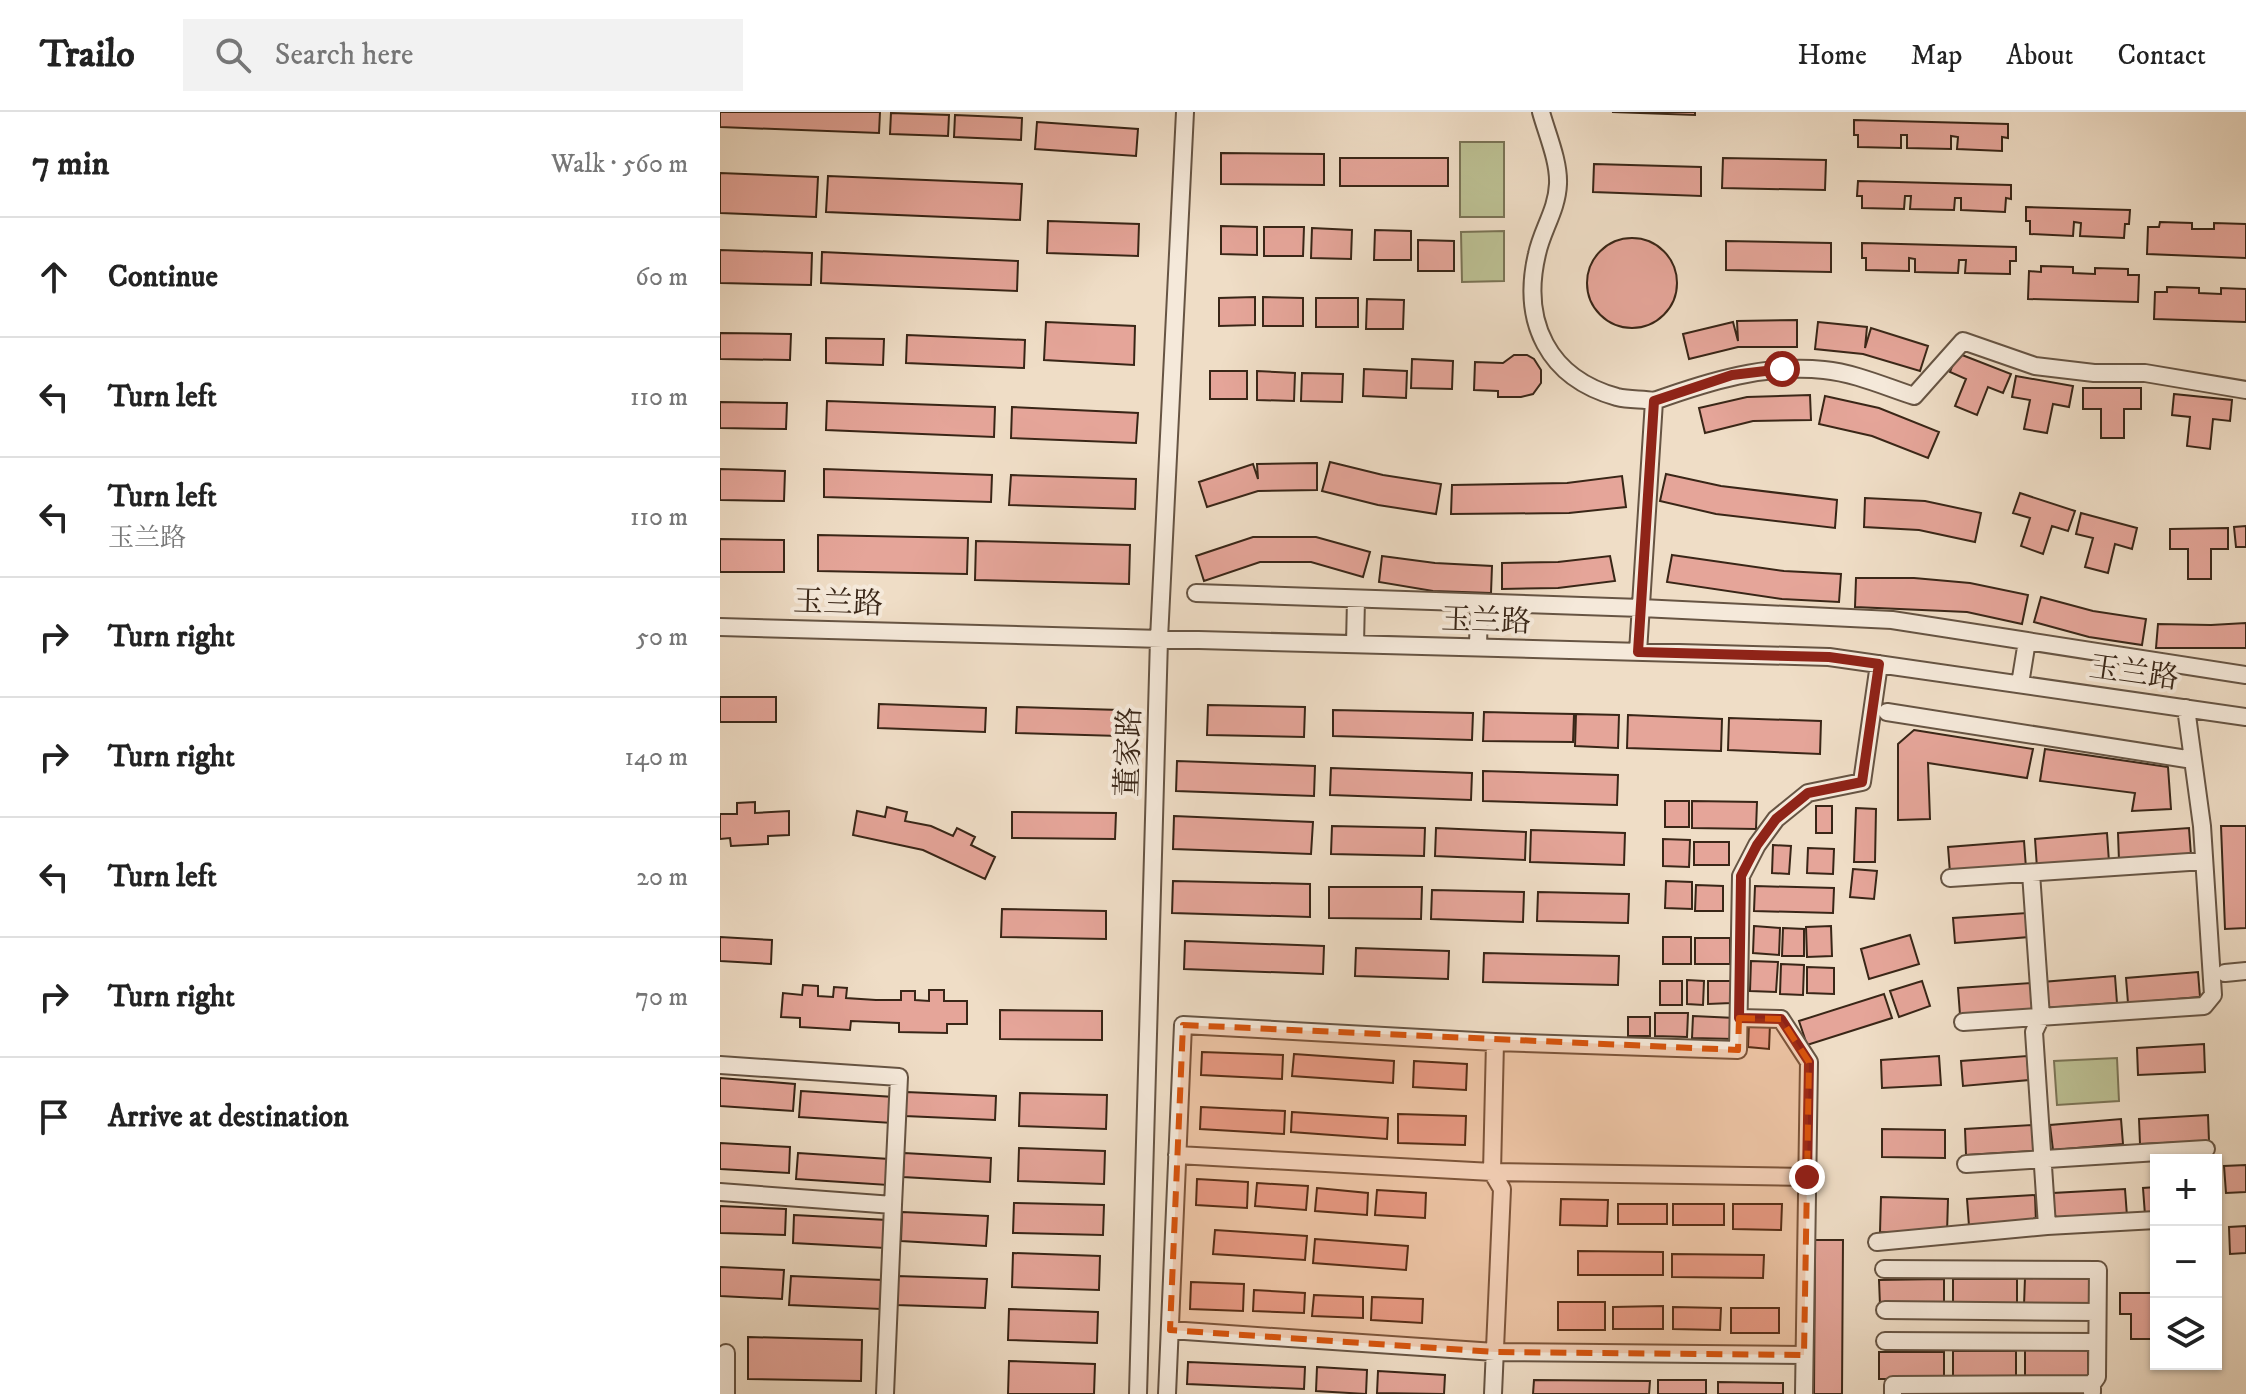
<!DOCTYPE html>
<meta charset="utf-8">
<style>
:root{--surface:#fff;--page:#f2f2f2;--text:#222;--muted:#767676;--line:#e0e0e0}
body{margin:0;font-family:"IM FELL DW Pica","Noto Serif SC",serif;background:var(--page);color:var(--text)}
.controls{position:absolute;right:24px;bottom:24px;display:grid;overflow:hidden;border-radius:0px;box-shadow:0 2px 6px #0004}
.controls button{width:72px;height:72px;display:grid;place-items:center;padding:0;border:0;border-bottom:2px solid var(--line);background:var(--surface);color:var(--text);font:40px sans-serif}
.stop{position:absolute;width:24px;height:24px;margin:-18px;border:6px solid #8f2418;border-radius:50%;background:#fff}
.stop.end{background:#8f2418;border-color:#fff;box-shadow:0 2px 8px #0008}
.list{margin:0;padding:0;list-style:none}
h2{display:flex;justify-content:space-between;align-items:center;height:104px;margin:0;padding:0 32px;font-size:34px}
h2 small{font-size:26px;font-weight:400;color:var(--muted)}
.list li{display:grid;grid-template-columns:52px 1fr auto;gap:24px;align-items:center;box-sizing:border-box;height:120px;padding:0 32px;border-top:2px solid var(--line)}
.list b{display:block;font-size:30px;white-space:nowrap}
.list p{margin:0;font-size:26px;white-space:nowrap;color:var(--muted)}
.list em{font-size:26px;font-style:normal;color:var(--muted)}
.icon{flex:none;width:44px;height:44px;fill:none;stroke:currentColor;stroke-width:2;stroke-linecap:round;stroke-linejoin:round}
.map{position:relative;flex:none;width:1526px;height:1282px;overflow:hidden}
header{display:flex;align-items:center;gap:48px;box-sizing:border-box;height:112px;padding:0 40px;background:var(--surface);border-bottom:2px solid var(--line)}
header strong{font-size:38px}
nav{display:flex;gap:44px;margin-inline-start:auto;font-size:28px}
.search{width:560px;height:72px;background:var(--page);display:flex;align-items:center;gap:20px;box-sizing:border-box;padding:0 28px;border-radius:0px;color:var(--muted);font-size:30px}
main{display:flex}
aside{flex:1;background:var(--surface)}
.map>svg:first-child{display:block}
</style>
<header>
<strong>Trailo</strong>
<div class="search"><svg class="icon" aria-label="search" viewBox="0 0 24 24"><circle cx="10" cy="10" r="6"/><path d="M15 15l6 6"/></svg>Search here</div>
<nav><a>Home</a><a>Map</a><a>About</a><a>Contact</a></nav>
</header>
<main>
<aside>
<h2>7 min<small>Walk · 560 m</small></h2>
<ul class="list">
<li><svg class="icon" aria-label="ahead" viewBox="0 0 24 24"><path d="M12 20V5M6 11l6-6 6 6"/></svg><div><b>Continue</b></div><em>60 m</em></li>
<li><svg class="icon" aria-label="left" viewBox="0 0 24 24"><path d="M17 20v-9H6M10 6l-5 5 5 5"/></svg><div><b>Turn left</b></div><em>110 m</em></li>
<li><svg class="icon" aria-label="left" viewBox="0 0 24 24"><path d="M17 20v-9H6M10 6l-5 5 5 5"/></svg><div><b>Turn left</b><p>玉兰路</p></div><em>110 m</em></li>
<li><svg class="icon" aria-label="right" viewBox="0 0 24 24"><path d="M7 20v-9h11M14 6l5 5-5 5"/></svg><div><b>Turn right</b></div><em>50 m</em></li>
<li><svg class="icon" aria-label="right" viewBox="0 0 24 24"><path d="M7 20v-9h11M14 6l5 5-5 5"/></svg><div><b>Turn right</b></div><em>140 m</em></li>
<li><svg class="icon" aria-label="left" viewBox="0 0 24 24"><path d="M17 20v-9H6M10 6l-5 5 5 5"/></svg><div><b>Turn left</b></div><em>20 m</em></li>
<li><svg class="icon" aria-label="right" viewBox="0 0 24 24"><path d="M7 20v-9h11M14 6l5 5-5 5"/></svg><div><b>Turn right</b></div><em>70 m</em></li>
<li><svg class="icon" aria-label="arrive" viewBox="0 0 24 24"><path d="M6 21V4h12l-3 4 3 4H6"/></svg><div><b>Arrive at destination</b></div></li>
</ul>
</aside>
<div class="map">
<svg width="1526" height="1282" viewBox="0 0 1526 1282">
<rect width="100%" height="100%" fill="#efddc6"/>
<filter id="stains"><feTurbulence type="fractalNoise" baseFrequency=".0025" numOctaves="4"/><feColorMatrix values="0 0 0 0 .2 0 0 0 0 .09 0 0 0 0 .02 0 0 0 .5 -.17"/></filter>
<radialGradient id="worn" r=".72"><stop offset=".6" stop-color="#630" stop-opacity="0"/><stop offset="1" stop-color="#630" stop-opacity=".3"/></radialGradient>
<!-- green -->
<path fill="#bcc093" stroke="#7a7355" stroke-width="2" d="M740 30H784V105H740Z
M784 119V169L742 170 741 120Z
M1397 946 1399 989 1337 993 1334 949Z"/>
<!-- building -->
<path fill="#e5a599" stroke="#392617" stroke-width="2" d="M0 0H160L159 21 0 15Z
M892 0H975V3Z
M171 1 229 3 228 24 170 22Z
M235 3 302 6 301 28 234 25Z
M1134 8 1288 12V26L1282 25V39L1237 37 1238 25 1231 24V37L1187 36V23H1181V36L1138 35V23H1134Z
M317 10 418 17 416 44 315 37Z
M501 41 604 42V73L501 72Z
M620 46H728V74H620Z
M1003 46 1106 48 1105 78 1002 76Z
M874 52 981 55V84L873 80Z
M0 61 98 65 96 105 0 101Z
M108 64 302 72 300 108 106 100Z
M1138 69 1291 73V87L1286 86 1285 100 1241 98V86H1235L1234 98 1190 97 1191 84H1185L1184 97 1142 96V84H1137Z
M1306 95 1410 98 1409 112H1405L1404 126 1360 124 1361 111 1354 110 1353 124 1310 122V109H1306Z
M328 109 419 112 418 144 327 141Z
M1440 110 1472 111V117H1494V111L1526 112V146L1427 142 1428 115H1439Z
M501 114 537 115V143L501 142Z
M544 115H584L583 144H544Z
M592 116 632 118 631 147 591 146Z
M655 118 691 119V148H654Z
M867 171a45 45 0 1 1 90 0a45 45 0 1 1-90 0Z
M698 128 734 129V159H698Z
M1006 129 1111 131V160L1006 158Z
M1142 131 1296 135V149H1290V162L1245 161 1246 148H1239L1238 161 1195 160V147L1189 146V159L1146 158V146H1142Z
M0 138 92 141 91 173 0 171Z
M102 140 298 149 297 179 101 171Z
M1321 154 1353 155V161L1375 162V156L1408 157V163H1419L1418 190 1308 187 1309 159 1321 160Z
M1447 175 1479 176V181L1501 182V176L1526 177V210L1434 207 1435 180H1447Z
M535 185V213L499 214V186Z
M543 185 583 186V214H543Z
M596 186H638V215H596Z
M647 187 684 188 683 217H646Z
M1077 208V235H1018L969 247 963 222 1013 210 1018 229 1017 209Z
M326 210 415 214 414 253 324 248Z
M1098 210 1147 215 1145 236 1151 216 1208 234 1200 259 1143 242 1095 237Z
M0 221 71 222 70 248 0 247Z
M187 223 305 228 304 256 186 251Z
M106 226 164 227 163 253 106 251Z
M1237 241 1291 262 1283 281 1268 275 1257 303 1235 294 1246 267 1230 260Z
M794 243H807L814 247 821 258V271L813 282 801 285H778V279L754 278 755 250 783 251Z
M692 247 733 249 732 277 691 276Z
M644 257 687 259 686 286 643 284Z
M490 259H527V287H490Z
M537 259 575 261 574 289 537 288Z
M582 261 623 262 622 290 581 289Z
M1296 264 1353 274 1349 295 1333 292 1327 321 1304 317 1310 288 1292 285Z
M1363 276H1421V297H1404V326H1381V297H1363Z
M1454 282 1512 288 1510 309 1493 307 1490 337 1467 334 1470 305 1452 303Z
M1090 283 1091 308 1033 309 985 321 979 296 1027 285Z
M1105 284 1159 296 1219 320 1208 346 1152 324 1099 312Z
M107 289 275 295 274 325 106 318Z
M0 290 67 291 66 317 0 316Z
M292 295 418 301 416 331 291 326Z
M610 350 663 363 721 372 716 402 658 393 602 379Z
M597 351V378L538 379 487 395 479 370 533 352 538 367 537 352Z
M0 357 65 359 64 389 0 388Z
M104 357 272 363 271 390 104 385Z
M946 362 1001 374 1117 388 1115 416 996 402 940 389Z
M291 363 416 367 415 397 289 393Z
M902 364 906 395 849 401 731 402 732 373 847 371Z
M1300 381 1355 399 1348 419 1332 414 1323 442 1301 434 1310 406 1293 401Z
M1145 386 1205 389 1261 401 1255 430 1199 418 1144 415Z
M1361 401 1417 416 1412 437 1395 432 1388 461 1365 455 1373 426 1356 422Z
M1526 414V435H1516L1514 415Z
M1508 416V437H1491V467H1468V437H1450V417Z
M98 423 248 426 247 462 98 459Z
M533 425H596L650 440 643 465 591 450H540L484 469 476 444Z
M0 427 64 428V460H0Z
M256 429 410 433 409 472 255 468Z
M952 443 1064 459 1121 462 1119 490 1062 487 947 470Z
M662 444 715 451 772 454 771 481 713 479 659 470Z
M890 444 895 469 838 476 782 477V451L838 450Z
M1136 466H1194L1250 471 1308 483 1302 512 1247 500 1135 495Z
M1321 485 1373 499 1426 507 1422 533 1369 525 1314 510Z
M1526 511V536H1436L1438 512 1491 513Z
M0 585H56V610H0Z
M159 592 266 596 265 620 158 616Z
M488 593 585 595 584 625 487 623Z
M297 595 400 598 399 624 296 621Z
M613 598 753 601 752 628 613 624Z
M764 600 854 602 853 630 763 629Z
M856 602 899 603 898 636 855 634Z
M908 603 1002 607 1001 639 907 636Z
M1009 606 1101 609 1100 642 1008 638Z
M1194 618 1313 637 1307 666 1208 651 1210 707 1178 708V632Z
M1325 637 1448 655 1451 697 1412 699 1415 681 1320 669Z
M457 649 595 654 594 684 456 679Z
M611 656 752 661 751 688 610 683Z
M763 659 898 663 897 693 763 689Z
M945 689H969V715H945Z
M972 689 1037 690 1036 717 972 716Z
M35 690V701L69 699V723L48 724V732L11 734 10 726 0 727V702H17V691Z
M1096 694H1112V721H1096Z
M167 695 187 700 185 709 211 714 233 724 237 716 255 725 251 733 275 745 265 767 203 738 133 723 137 699 165 705Z
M1136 696 1156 697 1155 750H1134Z
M292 700 396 701 395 727 292 726Z
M454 704 593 710 591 742 453 737Z
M612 714 705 716 704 744 611 742Z
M1501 714H1526V816L1505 817Z
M716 716 806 720 805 748 715 744Z
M1469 716 1471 743 1399 749 1398 721Z
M811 718 905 721 904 753 810 750Z
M1387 721 1389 750 1317 756 1315 727Z
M943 727 970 728 969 755 943 754Z
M1304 729 1306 756 1230 761 1228 735Z
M974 730H1009V753H974Z
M1053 733 1071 734 1069 762 1052 761Z
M1088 736 1114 737 1113 762 1087 761Z
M1133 757 1157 759 1154 787 1130 785Z
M453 769 590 772V805L452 801Z
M946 769 972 770V797L945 796Z
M976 773 1003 774V799H975Z
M1035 774 1114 776 1113 801 1034 799Z
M609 775H702L701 807 609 806Z
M712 778 804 780 803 810 711 807Z
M818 780 909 782 908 811 817 809Z
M282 797 386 799V827L281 825Z
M1307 801 1309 825 1235 831 1233 806Z
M1034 814 1060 816 1059 843 1033 841Z
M1111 814 1112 844 1087 845 1086 815Z
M1063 816 1084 817V844H1062Z
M1190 823 1199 852 1149 867 1141 837Z
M0 825 52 828 51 852 0 849Z
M943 825H971V852H943Z
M975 826H1010V852H975Z
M465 829 604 834 603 862 464 857Z
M636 836 729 839 728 867 635 864Z
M764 841 899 844 898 873 763 870Z
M1031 849 1058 850 1056 880 1030 879Z
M1061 852 1084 853 1083 883 1060 882Z
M1087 855 1114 856V882L1087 881Z
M1478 860 1480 885 1408 891 1406 866Z
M1395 864 1397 891 1324 896 1322 870Z
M967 868 984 869 983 893 967 892Z
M940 869H962V893H940Z
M988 869H1011V891L988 892Z
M1202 869 1210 894 1179 905 1170 879Z
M1311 871 1313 898 1240 903 1238 876Z
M83 873 98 874V884L113 885 114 875 127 876 126 886 156 888H181V879H195V888L209 889V878H224V889H247V912H227V921L179 920V911L131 909 130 918 80 915V906L61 905 63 881 82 883Z
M1164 882 1172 906 1087 933 1079 909Z
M280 898 382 899V928L280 927Z
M935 901H968L967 925 935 924Z
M973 904 1015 906 1014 927 972 926Z
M908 905H930V924H908Z
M1029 911 1050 912 1049 937 1028 935Z
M1484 932 1485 960 1418 963 1417 936Z
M482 940 563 943 562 967 481 963Z
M574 942 674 949 673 971 572 964Z
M1219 944 1221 973 1162 976 1161 948Z
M1307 944 1309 968 1243 974 1241 949Z
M694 949 747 952 746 978 693 975Z
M0 966 75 972 73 999 0 994Z
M81 979 174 985 172 1011 79 1005Z
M186 980 276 984 275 1008 185 1004Z
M300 981 387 983 386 1017 299 1014Z
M481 995 565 999 564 1022 480 1017Z
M572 1000 668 1006 667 1027 571 1020Z
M678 1002 746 1004 745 1033 678 1031Z
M1488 1003 1489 1029 1420 1032 1419 1007Z
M1401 1007 1403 1032 1333 1038 1330 1013Z
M1312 1013 1314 1039 1246 1043 1245 1017Z
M1162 1017 1225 1018V1046L1162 1045Z
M0 1031 70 1035 69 1061 0 1057Z
M299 1036 385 1039 384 1072 298 1069Z
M78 1041 169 1047 168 1073 76 1067Z
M184 1041 271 1046 270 1070 183 1065Z
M1526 1053V1080L1506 1081 1504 1054Z
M477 1067 528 1070 527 1096 476 1093Z
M537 1071 588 1074 586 1098 535 1094Z
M1436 1075V1102L1425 1103 1423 1076Z
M597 1076 648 1081 647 1103 595 1099Z
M1405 1077 1407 1104 1334 1108 1333 1081Z
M657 1078 706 1081 705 1106 655 1103Z
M1315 1083 1316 1111 1249 1114 1247 1087Z
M1161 1085 1228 1087 1227 1121 1160 1120Z
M841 1087 888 1088 887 1114 840 1113Z
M294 1091 384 1093 383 1123 293 1121Z
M898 1092H947V1112H898Z
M953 1092H1004V1113H953Z
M1013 1092H1062L1061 1118 1013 1117Z
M0 1094 66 1097 65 1123 0 1121Z
M182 1100 268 1104 266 1134 181 1129Z
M74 1103 167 1108 165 1136 73 1131Z
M1526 1114V1141L1510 1142 1509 1115Z
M495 1118 587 1124 585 1148 493 1142Z
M595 1127 688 1134 686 1158 593 1151Z
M1095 1128H1123L1122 1282H1094Z
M858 1139 943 1140V1163H858Z
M293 1141 380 1144 379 1178 292 1175Z
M952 1142 1044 1143 1043 1166 952 1165Z
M0 1155 64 1158 62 1187 0 1184Z
M71 1164 163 1168 161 1197 69 1193Z
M177 1164 267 1167 265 1196 176 1193Z
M1305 1166 1371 1167V1194L1304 1193Z
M1224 1167V1193H1160L1159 1168Z
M1233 1167H1297V1193H1233Z
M471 1170 524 1172 523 1199 470 1197Z
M534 1178 585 1181 584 1201 533 1199Z
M1400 1181H1436V1227H1411V1202H1400Z
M594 1183 643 1185V1206L592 1204Z
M652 1185 703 1187 702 1211 651 1208Z
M838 1190H885V1218H838Z
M943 1194V1217H893V1195Z
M953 1195 1001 1196 1000 1218 953 1217Z
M1011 1196H1059V1221H1011Z
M289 1197 378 1200 377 1231 288 1228Z
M28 1225 142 1228 141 1269 28 1267Z
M1305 1238H1368V1265H1305Z
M1233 1239H1296V1266H1233Z
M1159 1240H1224V1267H1159Z
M289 1249 375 1252 374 1282H288Z
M468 1250 585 1255 584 1277 467 1272Z
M597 1255 647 1258 646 1282 596 1279Z
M658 1259 725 1263 724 1282 657 1281Z
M814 1268 930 1269 929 1282H813Z
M938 1268H986V1282H938Z
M998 1270 1063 1271V1282H998Z"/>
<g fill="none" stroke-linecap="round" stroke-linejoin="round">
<defs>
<path id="minor" d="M821 0C827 22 839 49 838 72 837 98 822 118 817 142 801 210 828 266 897 285 909 288 922 287 934 289L918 540
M934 289C990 269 1045 252 1104 258 1135 261 1166 275 1194 284L1243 229 1315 254 1374 261H1425L1526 278
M476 481 921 496 1172 508 1307 529
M0 515 1109 545 1526 605
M635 532 636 487
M758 535 759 491
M1300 572 1307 529 1526 563
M1167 600 1473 648
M1230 766 1484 749
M1505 861 1526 859
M1019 906 1061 907 1089 950 1084 1282
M1243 910 1484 894 1493 883 1482 714 1466 596
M0 953 179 965 173 1093
M457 1043 772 1060 775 930
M1246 1052 1486 1037
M0 1080 173 1093 165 1282
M1327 1114 1436 1108
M1157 1130 1327 1114 1314 920 1321 905 1311 761
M1164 1157 1378 1158 1377 1265 1372 1272
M1165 1198 1377 1200
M450 1218 775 1240 1084 1243
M1165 1229 1377 1230
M6 1282V1241
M418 1282 439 527 465 0
M447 1282 463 913 775 930 1018 938 1021 764 1037 733 1056 707 1088 681 1142 670 1159 552
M773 1282 782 1077 772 1060 1087 1065
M1173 1282V1273L1372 1272V1280"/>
</defs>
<!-- minor casing -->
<use href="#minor" stroke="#665443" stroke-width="20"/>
<!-- minor -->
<use href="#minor" stroke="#f5e9da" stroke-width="16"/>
</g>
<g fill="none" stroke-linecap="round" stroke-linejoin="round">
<!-- route -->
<path stroke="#8f2418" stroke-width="10" d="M1062 257 1012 263 934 289 918 540 1109 545 1159 552 1142 670 1088 681 1056 707 1037 733 1021 764 1019 906 1061 907 1089 950 1087 1065"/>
</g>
<!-- marked area -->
<path fill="#d6540d" fill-opacity="0.2" stroke="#d6540d" stroke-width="6" stroke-dasharray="16 10" stroke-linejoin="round" d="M1019 906 1061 907 1089 950 1084 1243 775 1240 450 1218 463 913 1018 938Z"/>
<g text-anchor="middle" stroke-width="8" stroke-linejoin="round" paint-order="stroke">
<!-- street labels -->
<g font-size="30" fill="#392617" stroke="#f5e9da">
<text transform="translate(118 490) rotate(2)" y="10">玉兰路</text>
<text transform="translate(766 508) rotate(2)" y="10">玉兰路</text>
<text transform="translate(1414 560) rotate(8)" y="10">玉兰路</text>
<text transform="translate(408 640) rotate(-88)" y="10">董家路</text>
</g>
</g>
<rect width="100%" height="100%" filter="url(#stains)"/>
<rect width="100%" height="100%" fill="url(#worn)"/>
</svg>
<div class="controls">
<button>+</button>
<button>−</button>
<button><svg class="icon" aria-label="layers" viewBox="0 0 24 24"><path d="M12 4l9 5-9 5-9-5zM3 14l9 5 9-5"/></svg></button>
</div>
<div class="stop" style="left:1062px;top:257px"></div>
<div class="stop end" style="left:1087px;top:1065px"></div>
</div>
</main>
